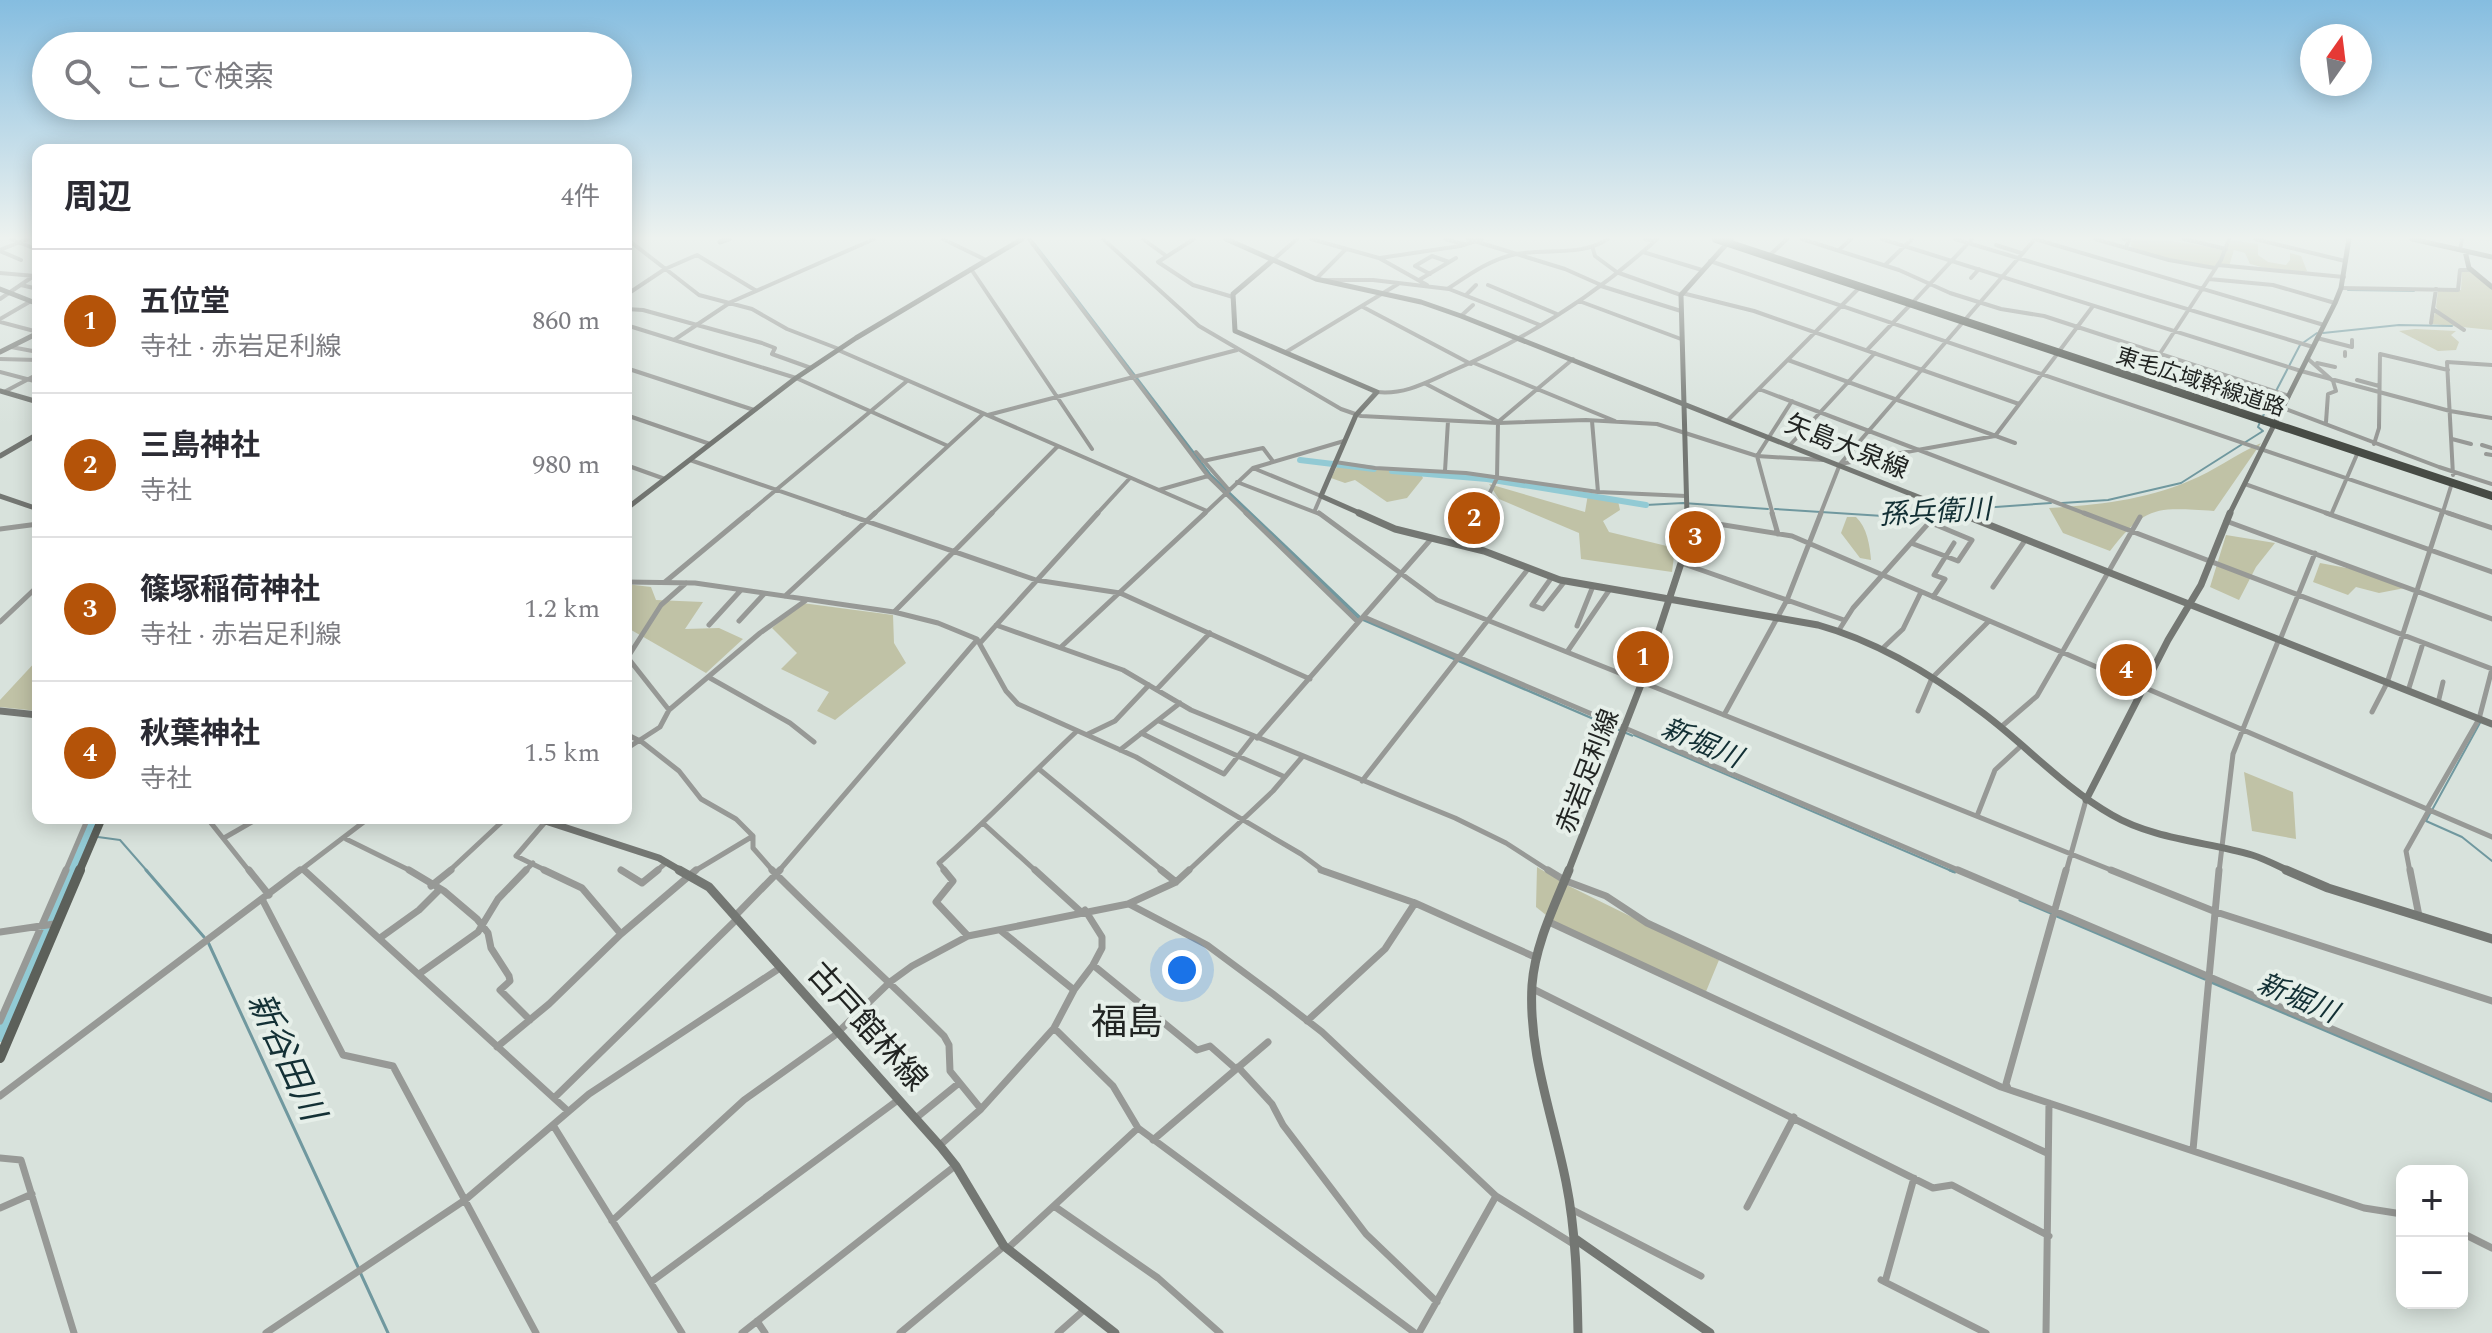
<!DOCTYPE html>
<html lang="ja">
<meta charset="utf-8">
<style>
:root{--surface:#fff;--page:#f2f2f3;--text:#2b2b33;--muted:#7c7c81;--line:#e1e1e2;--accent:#b45309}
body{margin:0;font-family:Spectral,"Noto Sans JP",serif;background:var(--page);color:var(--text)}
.controls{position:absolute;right:24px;bottom:24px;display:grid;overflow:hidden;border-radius:16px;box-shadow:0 4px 20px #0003}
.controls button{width:72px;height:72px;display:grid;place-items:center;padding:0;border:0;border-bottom:2px solid var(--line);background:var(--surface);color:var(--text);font:40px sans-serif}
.compass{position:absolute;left:2300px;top:24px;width:72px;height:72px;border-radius:50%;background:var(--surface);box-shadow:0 4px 20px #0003;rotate:14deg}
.you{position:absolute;left:1182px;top:970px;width:28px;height:28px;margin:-20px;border:6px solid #fff;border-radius:50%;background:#1a73e8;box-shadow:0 0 0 12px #1a73e833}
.badge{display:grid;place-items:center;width:52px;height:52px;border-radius:50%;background:var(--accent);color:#fff;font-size:26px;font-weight:700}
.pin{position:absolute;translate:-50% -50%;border:4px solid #fff;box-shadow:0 2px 8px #0006}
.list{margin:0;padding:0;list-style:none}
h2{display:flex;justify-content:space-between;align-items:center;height:104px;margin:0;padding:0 32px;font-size:34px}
h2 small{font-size:26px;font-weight:400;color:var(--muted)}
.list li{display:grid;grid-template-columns:52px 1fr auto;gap:24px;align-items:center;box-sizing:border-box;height:144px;padding:0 32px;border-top:2px solid var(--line)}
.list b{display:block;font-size:30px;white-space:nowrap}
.list p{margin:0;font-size:26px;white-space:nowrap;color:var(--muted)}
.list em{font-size:26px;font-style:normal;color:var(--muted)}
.icon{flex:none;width:44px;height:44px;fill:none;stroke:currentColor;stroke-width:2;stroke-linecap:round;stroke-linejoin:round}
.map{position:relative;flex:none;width:2492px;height:1333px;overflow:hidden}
.search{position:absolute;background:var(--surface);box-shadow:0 4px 20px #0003;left:32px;top:32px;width:600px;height:88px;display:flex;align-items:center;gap:20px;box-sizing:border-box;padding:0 28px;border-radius:44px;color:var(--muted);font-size:30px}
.panel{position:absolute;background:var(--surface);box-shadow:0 4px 20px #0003;left:32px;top:144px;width:600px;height:680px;border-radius:16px}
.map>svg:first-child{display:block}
</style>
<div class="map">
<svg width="2492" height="1333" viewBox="0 0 2492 1333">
<rect width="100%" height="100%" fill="#d8e2dc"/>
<!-- green -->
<path fill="#c0c2a6" d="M2132 239C2164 239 2191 243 2222 250L2227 249 2230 240 2258 244V255L2268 262 2286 265 2290 260V253L2301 256 2307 271C2292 277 2266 268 2250 264L2245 253 2234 250 2229 266C2197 269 2165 257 2135 249L2131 246Z
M2469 271 2492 288V330L2432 324 2435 313H2440L2436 307 2438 290H2461L2462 272Z
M2415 329 2456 331 2451 335 2459 342 2456 350 2438 351 2399 331Z
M2261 443 2214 511C2157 508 2147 504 2110 551L2063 533 2049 508C2097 505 2145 500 2189 481 2214 471 2236 454 2261 443Z
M1338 465 1420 473 1423 478 1407 498 1387 502 1355 480 1345 483 1331 478Z
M1489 484 1585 512 1588 494 1618 501 1620 510 1603 521 1609 532 1675 548 1672 572 1581 559 1579 533 1499 499Z
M1847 517H1856C1867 527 1870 546 1871 560L1860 558 1841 533Z
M2226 535 2275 543 2256 567 2239 600 2210 587Z
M2320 563 2352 569 2405 588 2379 593 2356 587 2348 595 2313 582Z
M626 584 651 587 656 600 703 602 685 629 719 628 743 639 706 673 626 627Z
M802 603 893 615 894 643 906 663 835 720 817 711 829 692 781 669 797 653 772 628Z
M38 659V711L0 707V700Z
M2244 772 2293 792 2296 839 2252 831Z
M1537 867 1569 886 1719 960 1705 994 1556 923 1536 907Z"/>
<!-- water -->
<path fill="#92cad4" stroke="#70989f" stroke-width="2" d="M1031 239 1211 475 1360 617 1633 736 1358 618 1209 474Z"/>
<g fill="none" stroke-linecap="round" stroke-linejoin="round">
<!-- stream-far1 -->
<path stroke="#70989f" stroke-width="2" d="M2348 290 2414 291
M2323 333 2399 325 2452 326
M2263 416 2300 345 2317 333
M2062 503 2108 500 2181 483 2263 431 2258 427 2260 422
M1646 505 1683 503 1768 509
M1775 509 1883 516 1948 510
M1954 510 2051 503
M2481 721 2426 821 2462 837 2492 861
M1634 735 1954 872
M98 837 120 840 148 872"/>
<!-- stream -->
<path stroke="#70989f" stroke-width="3" d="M146 870 204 937
M1950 870 1955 872
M2020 900 2051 913
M2057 916 2205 979
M208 942 358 1267
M2211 982 2492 1101
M360 1272 388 1333"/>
<!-- river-far2 -->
<path stroke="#92cad4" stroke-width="6" d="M1300 460 1374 469
M1392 471 1487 479 1646 505"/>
<!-- river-far1 -->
<path stroke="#92cad4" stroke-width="8" d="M71 872 94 818"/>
<!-- river -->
<path stroke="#92cad4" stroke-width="10" d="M0 1037 72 870"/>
<!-- street-far2 -->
<path stroke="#979996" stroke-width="4" d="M11 239 38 250
M627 239 699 295 752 309 787 329 839 349
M943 239 986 260
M1029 239 1208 476 1248 515
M1103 239 1199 326 1341 409 1361 416 1498 423
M1143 239 1165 255
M1194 239 1158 262 1193 285 1233 297
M1311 239 1379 258 1427 285
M1445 239 1464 244
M1468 239 1565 269 1601 285
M1645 239 1654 241
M1802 239 1899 270 1950 293 2001 309 2044 316 2289 396
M1882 239 2301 371
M1955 239 2313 347
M2095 239 2169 260 2215 268
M2124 239 2129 240 2126 247
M2184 239 2226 249
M2255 239 2345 261
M1996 245 2021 253
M1593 249 1595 256 1618 273
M0 250 28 239
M1839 250 1851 239
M2460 250 2462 239
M0 251 21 260
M1643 252 1702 270
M1771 254 1787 239
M1380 258 1460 246 1482 239
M1273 260 1297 239
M1710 261 2454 515
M1885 265 1912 239
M2218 265 2344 277
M971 269 1092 449
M0 273 35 276
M1619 273 1681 295
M1430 274 1415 266 1432 256 1449 262
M1971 278 1979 269
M1316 279 1346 249
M2209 279 2273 285 2335 303
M1322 280H1373L1449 289 1540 325
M1419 280 1456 258
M21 285 38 289
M1488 285 1557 314
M1601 286 1681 311
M1449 288C1470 274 1491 259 1516 254 1548 248 1580 257 1608 239
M2341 288 2458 290 2460 270H2470
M2436 289 2433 309 2464 330
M1682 293 1754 311 2019 404
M626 295 665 269 697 255 755 290
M1466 295 1476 285
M0 299 38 273
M1579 301 1681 339
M1914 301 1972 239
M1363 307 1471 364
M626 309 643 310 762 343 775 348 772 354 811 368
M1461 316 1473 305
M0 319 31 301
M0 322 38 332
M2431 323 2433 309
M626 325 796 378 948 446
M2317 338 2352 347V340
M674 340 731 302 874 239
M11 347 38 352
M838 350 1207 511
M1867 350 1910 305
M2060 350 2093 306
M1286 352 1398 284
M2345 352V356
M2307 358 2333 381 2336 391 2328 394 2326 422
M0 359 38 360
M1788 360 2015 443
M1474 363 1615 421
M2317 363 2335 367
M626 368 754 410
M2301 371 2450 411 2492 418
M0 372 38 382
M2144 378 2221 260 2229 239
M2357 380 2379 386
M1426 384 1497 421
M1759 389 2089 515
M4 392 38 374
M1377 392C1405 395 1427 382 1452 371 1528 338 1596 295 1657 239
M2283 408 2439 467 2492 484
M626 415 710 444
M988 415 1237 350
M1592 421 1598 492
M1727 421 1861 286
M1498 423 1586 420 1657 424 1757 456 1823 460
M2452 439 2471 444
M2374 444 2379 428 2380 354 2448 370
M1790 445 1875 353
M2482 445 2492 448
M1196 452 1229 490
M2486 454 2492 455
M690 460 849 515
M1203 461 1263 448 1272 460
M1335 462 1375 468 1466 473 1598 492 1686 496
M1840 464 1995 436 2058 353
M626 465 665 479
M1253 468 1321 496 1315 510
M1445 471 1448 421
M2453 475 2447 362 2492 365
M1237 482 1322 515
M2245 484 2332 515
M1159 490 1208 476
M746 515 907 381
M873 515 983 414
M990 515 1058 446
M1096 515 1130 478
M1203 515 1253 468 1344 441
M1479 515 1497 478 1498 422 1573 359
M1773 515 1757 456 1792 401
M1820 515 1840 464 2035 239 2324 325
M1940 515 1956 512
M2331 515 2358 452
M2442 515 2452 483"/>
<!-- street-far1 -->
<path stroke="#979996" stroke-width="5" d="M843 513 1036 580 1120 593 1310 679
M1246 513 1357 621
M1319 513 1437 600 2116 872
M1772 513 1778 534
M2084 513 2492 669
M2326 513 2492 572
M2448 513 2492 528
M1687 519 1792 536 2492 837
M2226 521 2492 619
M0 529 38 524
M1911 543 1958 561 1972 540 1929 522
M1466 546 1480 513
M1681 563 1844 620
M1552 577 1532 605 1543 609 1565 581
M626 582 695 583 894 612 938 623 977 639 1006 691 1018 704 1136 757 1301 854 1325 872
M665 582 748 513
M1993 587 2026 539
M785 596 875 513
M1933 597 1945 579 1934 575 1954 543
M895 611 992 513
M1364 617 1963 872
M739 621 764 594
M0 622 38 586
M709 625 741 590
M996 625 1123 670 1191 710 1455 818 1506 843 1551 872
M1577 626 1593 586
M1839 630 1853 608 1935 516 1951 513
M2280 640 2315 553
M980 643 1098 513
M1061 647 1205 513
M1884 647 1903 629 1921 592
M1567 652 1610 589
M628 658 669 710
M626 660 661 605 686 583
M710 678 790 723 814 742
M1157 689 1210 633
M2408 691 2423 643
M2438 703 2443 682
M1918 711 1932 678 1989 621
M2372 712 2387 683 2442 513
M1724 715 1787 600 1821 513
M1159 721 1285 777
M2001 727 2037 696 2140 517
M1141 733 1224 774 1253 737
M626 734 642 742 679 771 701 799 736 819 753 836V848L774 872
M1088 734 1115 721 1149 685
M1257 738 1432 538
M626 749 660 727 669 710 760 633 805 601
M1120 750 1180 703
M1039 769 1164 872
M1362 781 1528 569
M2427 809 2479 719 2492 669
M1977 816 1995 770 2022 745
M207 818 250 872
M546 821 516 856 549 872
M984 824 1037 872
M224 838 259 818
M346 839 413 872
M303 869 306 872
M621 870 624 872
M65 872 88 818
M298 872 369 818
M448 872 506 818
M524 872 533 863
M655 872 667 862
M693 872 753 836
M778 872 977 640
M946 872 939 863C987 821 1030 775 1077 731
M1187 872 1273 791 1303 756
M2066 872 2086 800
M2219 872 2233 754 2279 639
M2410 872 2406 851 2429 810"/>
<!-- street -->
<path stroke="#979996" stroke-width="7" d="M249 870 269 895
M304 870 568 1111
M409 870 444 891 477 919 488 933 491 948 509 976 510 981 500 990 530 1020
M544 870 582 888 621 934
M621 870 642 883 658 870
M772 870C828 927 887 979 944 1036L949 1045 950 1071 981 1109
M944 870 953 881 936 902 968 936
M1035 870 1080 911
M1161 870 1176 882
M1321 870 1415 903 1535 957
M1548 870 1566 881 1606 896 1647 923 2001 1087 2364 1208 2402 1214
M1958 870 2492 1097
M2111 870 2216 912 2492 1001
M2410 870 2419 916
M431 886 451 870
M262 899 343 1055 393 1066 536 1333
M1129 904 1207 945 1273 994 1322 1032 1496 1196 1575 1245
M736 915 780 870
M1549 922 2047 1153
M1000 930 1074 990
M0 932 54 924
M380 938 419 910 439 890
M1093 965 1197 1050 1210 1046 1236 1069
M419 974 478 932 498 899 526 870
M1533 989 1933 1188 1952 1185 2049 1236
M0 1021 66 870
M1307 1021 1385 949 1415 903
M1054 1028 1113 1086 1138 1128 1415 1333
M497 1047 549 1004 621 934 696 870
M1238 1067 1272 1104 1283 1125 1366 1234 1437 1302
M2008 1088 2006 1084 2066 870
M0 1096 300 870
M554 1098 737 919
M916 1118 959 1083
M553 1125 682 1333
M1153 1140 1268 1042
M940 1145 981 1109 1054 1028 1074 990 1093 965 1102 948V937L1085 910
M2193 1150 2219 870
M0 1158 21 1160 74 1333
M1054 1206 1158 1278 1220 1333
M1747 1207 1794 1117
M0 1208 32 1194
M1571 1209 1701 1276
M612 1221 744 1100 834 1036 890 982 912 966 968 936 1128 904 1176 882 1189 870
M2462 1233 2492 1248
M1007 1249 1138 1128
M1881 1280 1986 1333
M651 1282 898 1100
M1885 1282 1914 1178
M757 1321 765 1333
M266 1333 465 1200 589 1094 780 968
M742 1333 955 1166
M900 1333 1003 1247
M1058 1333 1084 1310
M1419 1333 1496 1196
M2046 1333 2049 1103"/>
<!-- secondary-far2 -->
<path stroke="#747773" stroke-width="5" d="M1226 239 1316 279 1421 302 1461 316 1964 515
M2412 239 2492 257
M720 242 729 239
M2465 251 2469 268 2492 287
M1273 260 1233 294 1235 331 1377 392 1356 415 1321 496 1364 515
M0 289 38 304
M0 352 38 333
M0 391 38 402
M0 456 38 434
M0 496 38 509
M626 509 796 378 856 338 1022 239
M1687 515 1681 295 1731 239
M2229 515 2335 303 2341 288 2349 239"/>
<!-- secondary-far1 -->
<path stroke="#747773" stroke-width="7" d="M1359 513 1395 529 1484 551 1560 580 1818 625C1879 642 1933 675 1983 713 2027 746 2064 788 2112 815 2153 839 2207 842 2252 855 2265 859 2278 866 2291 872
M1959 513 2492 724
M0 711 38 715
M2086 800 2168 640 2201 585 2230 513
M536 818 659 858 683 872
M1568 872 1642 682 1685 551 1687 513"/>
<!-- secondary -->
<path stroke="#747773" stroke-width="9" d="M679 870 709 887 940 1146 956 1166 1004 1246 1115 1333
M1569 870C1554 907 1535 945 1532 985 1528 1053 1553 1116 1566 1182 1576 1232 1577 1282 1578 1333
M2286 870 2328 888 2492 939
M1574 1238 1710 1333"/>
<!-- primary-far1 -->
<path stroke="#5c605a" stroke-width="8" d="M79 872 102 818"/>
<!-- primary -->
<path stroke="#5c605a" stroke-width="10" d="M0 1058 80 870"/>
<!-- highway -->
<path stroke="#474b45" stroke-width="8" d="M1716 239 2492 496"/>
</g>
<!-- sky -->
<linearGradient id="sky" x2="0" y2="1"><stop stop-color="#85bde0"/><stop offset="0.56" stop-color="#edf2ef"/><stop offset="1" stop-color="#edf2ef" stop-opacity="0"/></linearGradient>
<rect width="2492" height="425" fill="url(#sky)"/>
<g text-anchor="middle" stroke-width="8" stroke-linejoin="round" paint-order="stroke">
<!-- far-street labels -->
<g font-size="22" fill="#212422" stroke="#e6efe9">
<text transform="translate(2201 381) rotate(18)" y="8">東毛広域幹線道路</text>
</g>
<!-- street labels -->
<g font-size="26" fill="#212422" stroke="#e6efe9">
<text transform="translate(1847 446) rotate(22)" y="9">矢島大泉線</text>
<text transform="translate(1587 771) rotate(-69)" y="9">赤岩足利線</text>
</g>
<!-- water labels -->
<g font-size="28" font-style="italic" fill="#133035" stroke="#e6efe9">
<text transform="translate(1935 511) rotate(-3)" y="10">孫兵衛川</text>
<text transform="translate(1702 742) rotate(23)" y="10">新堀川</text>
<text transform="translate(2298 997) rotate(23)" y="10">新堀川</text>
</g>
<!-- near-street labels -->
<g font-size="32" fill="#212422" stroke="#e6efe9">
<text transform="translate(868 1026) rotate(48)" y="11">古戸館林線</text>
</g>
<!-- near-water labels -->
<g font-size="34" font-style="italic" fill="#133035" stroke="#e6efe9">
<text transform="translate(287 1056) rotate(65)" y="12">新谷田川</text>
</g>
<!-- near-quarter labels -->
<g font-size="36" fill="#212422" stroke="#e6efe9">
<text x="1127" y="1034">福島</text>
</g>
</g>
</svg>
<div class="controls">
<button>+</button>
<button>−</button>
</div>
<svg class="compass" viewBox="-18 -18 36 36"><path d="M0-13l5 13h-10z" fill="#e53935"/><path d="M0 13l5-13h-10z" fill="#7c7c81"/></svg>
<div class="you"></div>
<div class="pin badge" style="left:1643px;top:657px">1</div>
<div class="pin badge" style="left:1474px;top:518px">2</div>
<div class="pin badge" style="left:1695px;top:537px">3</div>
<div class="pin badge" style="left:2126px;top:670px">4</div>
<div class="search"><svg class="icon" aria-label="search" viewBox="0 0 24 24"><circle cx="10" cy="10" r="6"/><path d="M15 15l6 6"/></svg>ここで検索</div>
<section class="panel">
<h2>周辺<small>4件</small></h2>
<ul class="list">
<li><span class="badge">1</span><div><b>五位堂</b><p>寺社 · 赤岩足利線</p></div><em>860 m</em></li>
<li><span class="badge">2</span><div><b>三島神社</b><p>寺社</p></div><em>980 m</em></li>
<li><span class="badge">3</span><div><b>篠塚稲荷神社</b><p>寺社 · 赤岩足利線</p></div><em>1.2 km</em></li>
<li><span class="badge">4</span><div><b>秋葉神社</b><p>寺社</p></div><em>1.5 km</em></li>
</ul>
</section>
</div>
